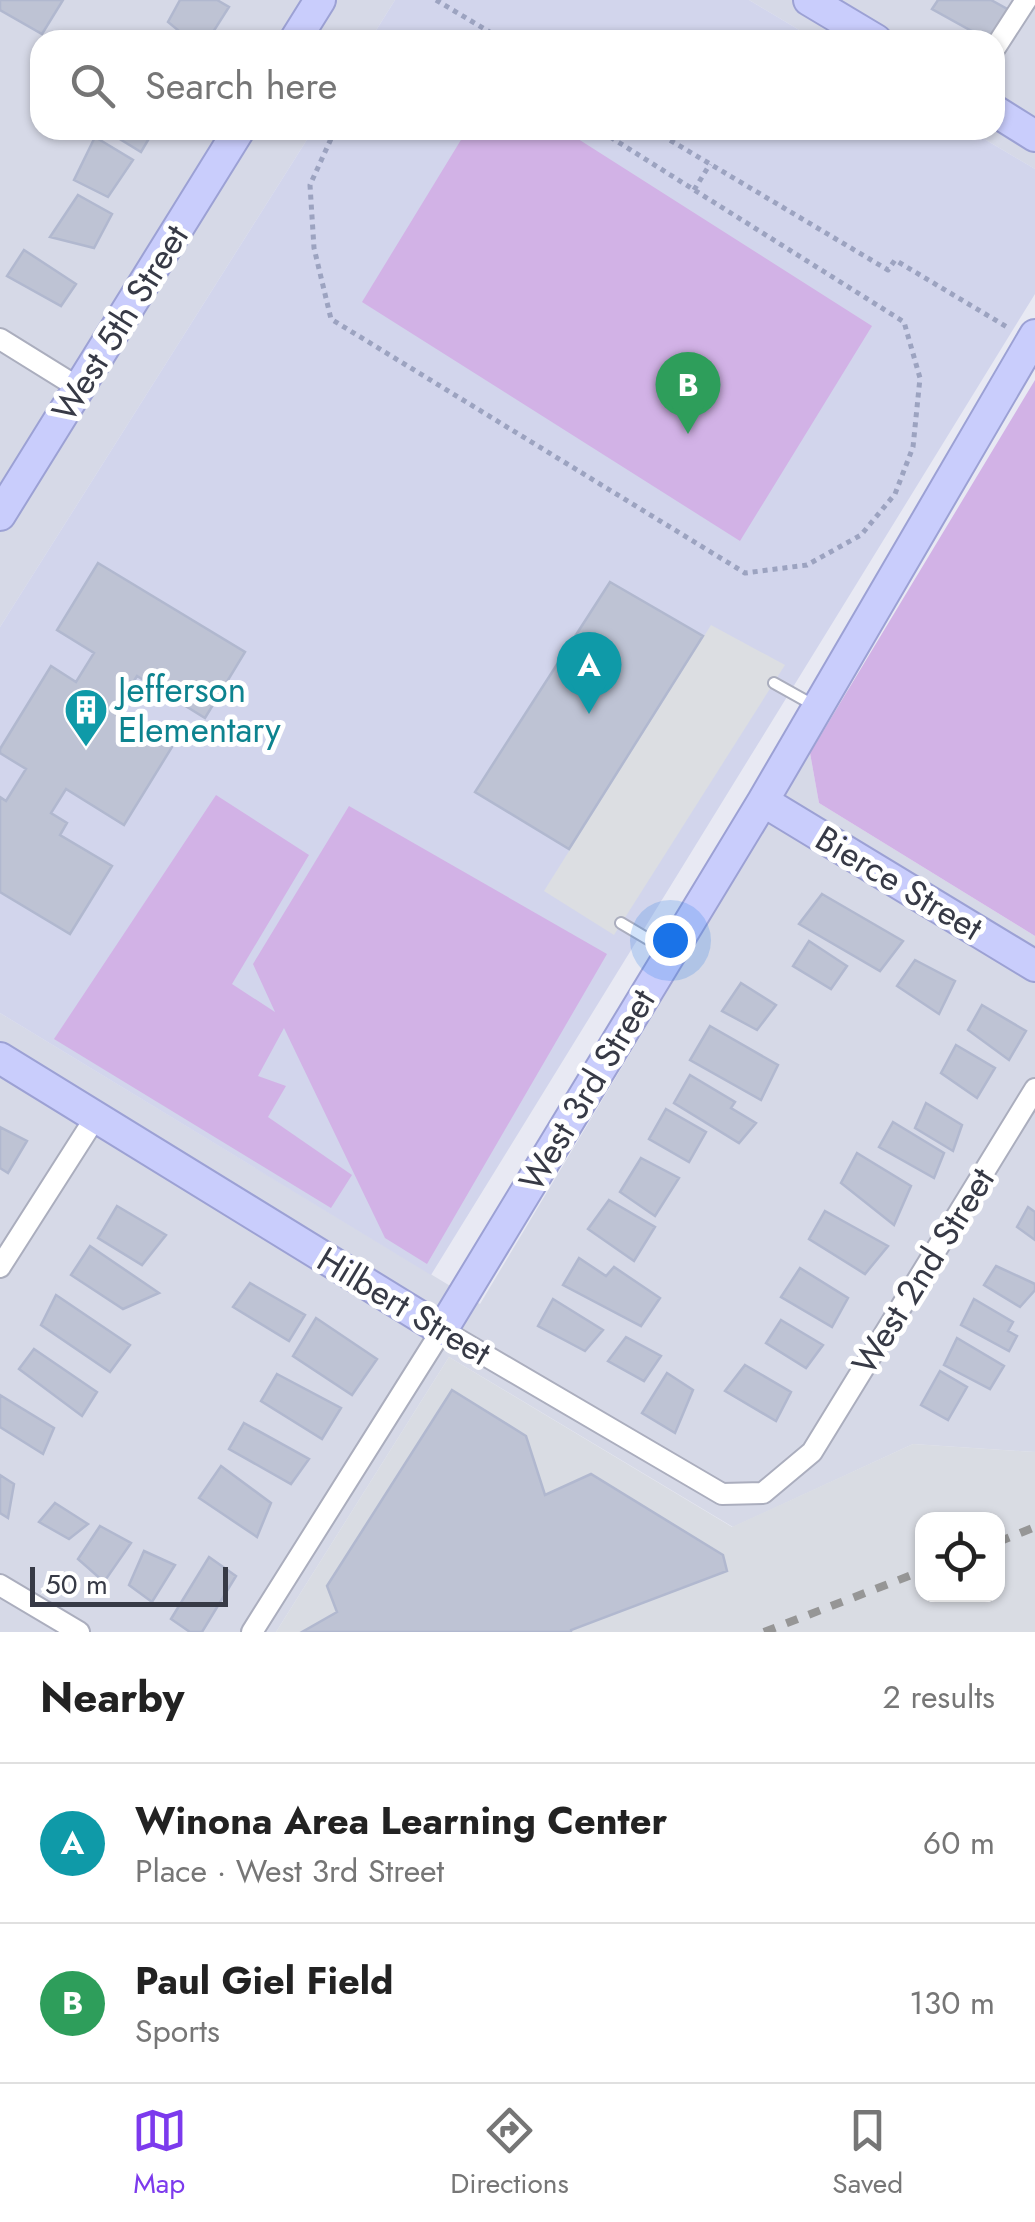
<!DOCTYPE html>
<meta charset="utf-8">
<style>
:root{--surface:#fff;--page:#f6f6f6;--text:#222;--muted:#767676;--line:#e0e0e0;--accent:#7c3aed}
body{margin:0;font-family:Jost,sans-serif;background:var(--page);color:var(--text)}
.controls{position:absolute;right:30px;bottom:30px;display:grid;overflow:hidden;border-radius:20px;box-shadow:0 2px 8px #0004}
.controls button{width:90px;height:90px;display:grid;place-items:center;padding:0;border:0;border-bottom:2px solid var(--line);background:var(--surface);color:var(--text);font:50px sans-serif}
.scale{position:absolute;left:30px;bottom:25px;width:198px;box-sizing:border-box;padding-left:10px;border:5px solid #373a46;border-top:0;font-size:28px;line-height:35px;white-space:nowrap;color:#373a46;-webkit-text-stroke:8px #fff;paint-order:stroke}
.you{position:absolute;left:670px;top:940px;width:35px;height:35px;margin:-25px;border:8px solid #fff;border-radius:50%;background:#1a73e8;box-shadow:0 0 0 15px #1a73e833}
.badge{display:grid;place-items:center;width:65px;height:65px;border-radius:50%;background:var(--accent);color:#fff;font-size:32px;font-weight:700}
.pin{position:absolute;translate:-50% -82px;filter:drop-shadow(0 2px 5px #0008)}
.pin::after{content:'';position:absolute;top:52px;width:35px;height:30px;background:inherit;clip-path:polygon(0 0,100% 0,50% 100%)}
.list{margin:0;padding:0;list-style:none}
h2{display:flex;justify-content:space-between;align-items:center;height:130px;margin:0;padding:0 40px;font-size:42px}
h2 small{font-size:32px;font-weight:400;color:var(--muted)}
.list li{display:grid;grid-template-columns:65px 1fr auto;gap:30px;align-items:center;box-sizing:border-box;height:160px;padding:0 40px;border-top:2px solid var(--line)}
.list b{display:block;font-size:38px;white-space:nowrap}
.list p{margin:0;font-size:32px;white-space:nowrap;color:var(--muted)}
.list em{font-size:32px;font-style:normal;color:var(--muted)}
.icon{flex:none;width:55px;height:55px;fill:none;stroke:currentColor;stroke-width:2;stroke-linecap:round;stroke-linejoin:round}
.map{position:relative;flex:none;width:1035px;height:1632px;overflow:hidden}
.search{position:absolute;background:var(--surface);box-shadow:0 2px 8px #0004;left:30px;right:30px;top:30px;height:110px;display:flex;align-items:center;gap:25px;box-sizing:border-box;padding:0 35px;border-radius:30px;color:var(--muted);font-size:38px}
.sheet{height:450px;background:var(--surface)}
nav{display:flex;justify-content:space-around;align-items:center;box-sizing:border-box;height:140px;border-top:2px solid var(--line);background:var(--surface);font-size:28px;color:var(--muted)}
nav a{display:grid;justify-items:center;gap:5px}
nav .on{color:var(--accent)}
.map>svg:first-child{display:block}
</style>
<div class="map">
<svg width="1035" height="1632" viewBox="0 0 1035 1632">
<rect width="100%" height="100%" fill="#e8e9f3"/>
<!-- residential -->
<path fill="#d6d9e7" d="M0 0H395L370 40H40V130H313L0 627Z
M749 0H1035V169L969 130H995V40H816Z
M810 753 819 803 1035 936V1452L913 1444 733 1527 449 1357 276 1632H0V1013L480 1304Z"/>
<!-- industrial -->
<path fill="#d9dce3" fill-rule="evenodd" d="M449 1357 732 1527 913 1444 1035 1452V1632H276ZM922 1520H998V1594H922Z"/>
<!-- education -->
<path fill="#d2d5ec" d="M395 0H749L816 40H370Z
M313 130H969L1035 169V294L431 1275 0 1013V627Z"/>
<!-- green -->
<path fill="#d2b2e6" d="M467 130H564L872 326 740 541 362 302Z
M1035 380V936L819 803 810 753Z
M216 795 309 855 232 984 275 1012 253 964 349 806 607 954 427 1264 385 1238 284 1028 258 1076 286 1086 268 1117 352 1175 331 1208 54 1039Z"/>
<!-- parking -->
<path fill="#dcdee2" d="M711 625 785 665 614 935 544 891Z"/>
<!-- building -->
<path fill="#bec3d4" stroke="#b1b8cf" stroke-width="2.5" d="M0 0H63L42 34 0 10Z
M180 0H217L229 7 208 40H190L168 22Z
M938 0H991L1009 10 988 40 932 9Z
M105 130H154L141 152Z
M95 137 133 160 108 197 74 180Z
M78 195 112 214 94 248 50 237Z
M24 250 76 284 61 306 7 276Z
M98 563 245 652 205 718 137 676 115 712 172 747 124 825 66 789 51 813 67 823 60 835 112 866 70 934 0 892V797L6 801 26 769 0 753V749L51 666 76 682 94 653 57 630Z
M610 582 703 636 569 849 475 792Z
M822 894 903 941 880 971 799 924Z
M809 941 847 966 831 989 793 966Z
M915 960 955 981 939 1014 897 986Z
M741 983 776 1005 757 1030 722 1011Z
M982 1005 1026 1031 1009 1060 968 1030Z
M710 1026 778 1065 761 1100 690 1060Z
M956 1045 995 1068 977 1098 941 1073Z
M690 1075 735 1102 731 1108 756 1123 739 1143 674 1103Z
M926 1103 962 1125 953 1151 915 1128Z
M666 1109 706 1132 689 1162 649 1139Z
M893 1122 944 1153 934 1178 879 1147Z
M0 1127 27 1141 8 1173 0 1168Z
M857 1153 911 1186 894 1225 841 1183Z
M641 1158 679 1178 655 1216 620 1192Z
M609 1200 655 1227 634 1261 588 1229Z
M117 1206 166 1235 142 1265 98 1238Z
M1028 1207 1035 1212V1240L1017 1227Z
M825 1211 888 1246 865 1274 809 1239Z
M90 1246 159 1293 123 1309 71 1275Z
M579 1258 606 1276 614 1267 660 1298 641 1326 563 1285Z
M996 1266 1035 1284V1290L1020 1307 984 1285Z
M800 1268 848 1298 832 1327 781 1297Z
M250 1283 305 1315 289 1341 233 1307Z
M56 1295 130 1345 110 1372 41 1325Z
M553 1299 603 1330 585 1351 538 1326Z
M974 1299 1013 1322 1008 1331 1017 1336 1009 1351 961 1325Z
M316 1318 377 1359 352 1395 293 1356Z
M781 1320 823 1345 806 1368 766 1343Z
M626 1337 661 1356 644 1381 608 1361Z
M957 1338 1004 1366 990 1389 944 1365Z
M34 1349 97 1392 82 1416 19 1369Z
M745 1365 791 1392 776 1421 725 1391Z
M940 1371 967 1387 948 1420 921 1405Z
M667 1373 693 1390 675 1433 642 1413Z
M277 1374 341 1408 322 1439 261 1401Z
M452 1390 526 1436 545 1495 591 1474 723 1555 727 1571 571 1630V1632H302L337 1612 327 1586Z
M0 1395 54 1428 43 1454 0 1427Z
M244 1423 309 1459 291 1484 229 1449Z
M221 1466 271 1503 257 1537 199 1498Z
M0 1475 14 1484 8 1518 0 1513Z
M55 1503 88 1524 69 1539 39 1522Z
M100 1526 131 1543 104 1582 78 1559Z
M144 1551 175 1565 152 1602 129 1585Z
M209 1557 236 1576 202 1632H190L171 1619Z"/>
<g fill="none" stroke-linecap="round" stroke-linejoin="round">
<defs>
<path id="lane" d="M774 683 817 707
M621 923 670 952"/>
<path id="street" d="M995 48 1026 0
M0 339 79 388
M0 1267 97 1115
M0 1585 79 1632
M252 1632 442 1330 722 1494 763 1493 812 1452 1035 1089"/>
<path id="secondary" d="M809 0 876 40
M295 40 320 0
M995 111 1035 136
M0 515 239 130
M763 801 1035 966
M0 1058 442 1330 763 801 1035 335"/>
</defs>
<!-- lane casing -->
<use href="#lane" stroke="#abaebe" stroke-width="14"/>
<!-- street casing -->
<use href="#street" stroke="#abaebe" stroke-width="24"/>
<!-- secondary casing -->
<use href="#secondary" stroke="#9ca1d4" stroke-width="34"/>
<!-- path -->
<path stroke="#9ca3c0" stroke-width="5" stroke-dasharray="5 5" stroke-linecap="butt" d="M436 0 503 40
M335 130 310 185 314 248 331 319 745 573 807 565 861 535 895 494 913 447 920 378 904 322 599 130
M653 130 888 270 895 260 1007 327
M694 190 710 164"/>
<!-- lane -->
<use href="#lane" stroke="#fff" stroke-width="10"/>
<!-- street -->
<use href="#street" stroke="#fff" stroke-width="20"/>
<!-- secondary -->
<use href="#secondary" stroke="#c9cdfc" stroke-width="30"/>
<!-- rail -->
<path stroke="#969696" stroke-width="8" stroke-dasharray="12 12" stroke-linecap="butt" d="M998 1542 1035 1527
M764 1632 922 1571"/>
</g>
<!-- icons -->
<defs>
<symbol id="building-pin" viewBox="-11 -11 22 30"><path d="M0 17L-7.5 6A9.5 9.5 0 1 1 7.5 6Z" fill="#0f9aa8" stroke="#fff"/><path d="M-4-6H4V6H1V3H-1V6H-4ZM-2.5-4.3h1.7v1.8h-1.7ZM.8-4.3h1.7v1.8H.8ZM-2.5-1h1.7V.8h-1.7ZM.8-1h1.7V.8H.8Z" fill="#fff"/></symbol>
</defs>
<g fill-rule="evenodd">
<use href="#building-pin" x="61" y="685" width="50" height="68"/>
</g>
<g text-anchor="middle" stroke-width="10" stroke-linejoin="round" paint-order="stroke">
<!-- street labels -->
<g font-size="35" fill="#373a46" stroke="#fff">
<text transform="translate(120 323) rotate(-58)" y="12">West 5th Street</text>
<text transform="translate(899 883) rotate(31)" y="12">Bierce Street</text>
<text transform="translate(587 1090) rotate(-59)" y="12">West 3rd Street</text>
<text transform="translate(923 1271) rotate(-58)" y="12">West 2nd Street</text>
<text transform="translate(404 1306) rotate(31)" y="12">Hilbert Street</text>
</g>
<!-- culture labels -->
<g font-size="35" fill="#0d838f" stroke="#fff" text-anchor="start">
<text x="118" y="702">Jefferson<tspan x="118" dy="40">Elementary</tspan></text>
</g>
</g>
</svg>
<div class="controls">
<button><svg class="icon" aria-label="locate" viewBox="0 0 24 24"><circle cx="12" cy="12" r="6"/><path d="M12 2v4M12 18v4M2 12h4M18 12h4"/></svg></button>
</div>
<div class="scale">50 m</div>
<div class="you"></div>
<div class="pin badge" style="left:589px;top:714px;background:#0f9aa8">A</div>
<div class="pin badge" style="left:688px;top:434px;background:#2e9e5b">B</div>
<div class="search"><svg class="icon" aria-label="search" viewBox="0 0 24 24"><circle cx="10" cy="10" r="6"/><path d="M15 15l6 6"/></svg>Search here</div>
</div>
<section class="sheet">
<h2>Nearby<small>2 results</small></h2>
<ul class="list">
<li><span class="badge" style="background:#0f9aa8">A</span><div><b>Winona Area Learning Center</b><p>Place · West 3rd Street</p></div><em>60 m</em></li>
<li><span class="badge" style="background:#2e9e5b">B</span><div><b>Paul Giel Field</b><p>Sports</p></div><em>130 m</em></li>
</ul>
</section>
<nav>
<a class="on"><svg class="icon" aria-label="map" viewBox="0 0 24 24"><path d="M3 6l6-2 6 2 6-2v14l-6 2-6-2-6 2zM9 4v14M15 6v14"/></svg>Map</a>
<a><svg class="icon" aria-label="directions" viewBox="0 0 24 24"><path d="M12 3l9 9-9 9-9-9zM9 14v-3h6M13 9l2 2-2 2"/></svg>Directions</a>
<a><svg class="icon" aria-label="saved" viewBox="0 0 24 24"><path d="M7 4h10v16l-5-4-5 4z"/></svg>Saved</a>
</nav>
